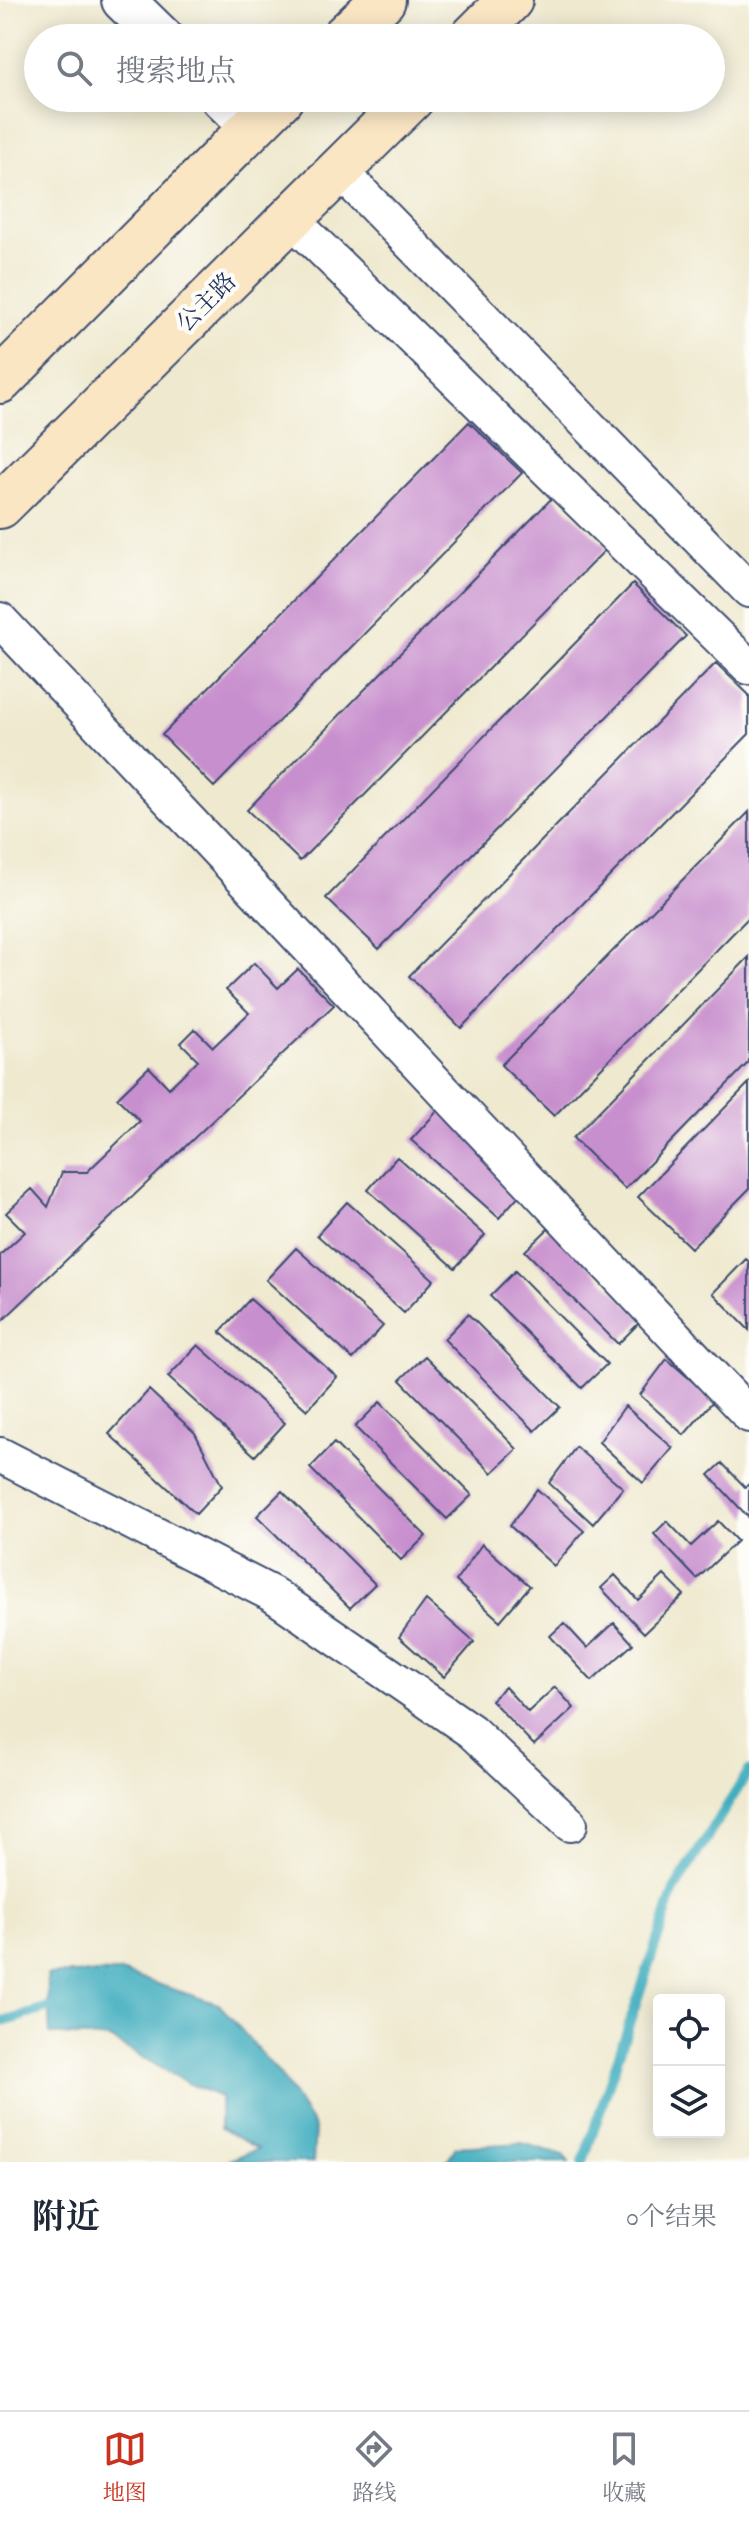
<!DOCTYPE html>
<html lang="zh">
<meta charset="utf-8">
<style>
:root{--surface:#fff;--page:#f6f6f7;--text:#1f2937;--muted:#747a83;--line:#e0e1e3;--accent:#c8321e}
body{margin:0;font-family:"IM FELL Double Pica","Noto Serif SC",serif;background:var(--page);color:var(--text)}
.controls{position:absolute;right:24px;bottom:24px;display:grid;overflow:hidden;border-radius:8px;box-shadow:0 4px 20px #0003}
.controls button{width:72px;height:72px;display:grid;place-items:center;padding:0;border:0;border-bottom:2px solid var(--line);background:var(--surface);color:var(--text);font:40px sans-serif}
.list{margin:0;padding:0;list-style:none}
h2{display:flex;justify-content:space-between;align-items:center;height:104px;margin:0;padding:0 32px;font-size:34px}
h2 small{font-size:26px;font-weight:400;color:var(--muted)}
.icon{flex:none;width:44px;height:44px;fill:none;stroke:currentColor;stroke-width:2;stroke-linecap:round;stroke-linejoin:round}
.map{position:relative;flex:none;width:749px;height:2162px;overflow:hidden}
.search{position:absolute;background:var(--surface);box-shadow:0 4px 20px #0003;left:24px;right:24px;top:24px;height:88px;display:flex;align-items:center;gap:20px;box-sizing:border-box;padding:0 28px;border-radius:44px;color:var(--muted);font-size:30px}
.sheet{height:248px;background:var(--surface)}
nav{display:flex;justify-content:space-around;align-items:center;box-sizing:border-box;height:112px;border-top:2px solid var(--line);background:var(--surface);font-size:22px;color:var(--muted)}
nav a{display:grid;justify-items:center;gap:4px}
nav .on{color:var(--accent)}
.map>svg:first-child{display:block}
</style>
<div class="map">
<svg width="749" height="2162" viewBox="0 0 749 2162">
<rect width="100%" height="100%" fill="#fdfcf7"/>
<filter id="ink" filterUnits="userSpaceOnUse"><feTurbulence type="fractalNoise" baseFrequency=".0125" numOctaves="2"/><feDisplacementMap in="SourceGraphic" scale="16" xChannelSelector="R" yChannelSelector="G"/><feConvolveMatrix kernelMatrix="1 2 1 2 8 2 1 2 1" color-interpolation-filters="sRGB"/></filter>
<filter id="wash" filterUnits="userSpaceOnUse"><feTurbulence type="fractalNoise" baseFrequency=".006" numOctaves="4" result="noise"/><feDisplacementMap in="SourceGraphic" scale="32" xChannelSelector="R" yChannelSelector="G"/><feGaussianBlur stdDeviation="1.8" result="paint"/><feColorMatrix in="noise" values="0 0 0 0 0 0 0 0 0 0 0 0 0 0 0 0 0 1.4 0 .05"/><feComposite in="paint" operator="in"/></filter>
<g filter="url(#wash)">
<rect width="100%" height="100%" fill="#efe9cf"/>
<!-- water -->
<path fill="#41adbf" stroke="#2e6e8e" stroke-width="2" d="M120 1972 219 2004 280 2075 315 2128 313 2162H224L258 2149 220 2128V2097L186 2082 110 2039 50 2034 47 1975Z
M522 2143 563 2155 569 2162H446L456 2147Z"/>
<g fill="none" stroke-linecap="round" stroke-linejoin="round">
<!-- stream -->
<path stroke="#41adbf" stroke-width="10" d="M0 2023 61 2004
M583 2162 674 1890 749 1771"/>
</g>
<g id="blocks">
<!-- building -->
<path fill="#c88fce" d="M469 422 522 473 214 787 162 735Z
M554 496 607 548 300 861 247 810Z
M633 584 686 636 379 949 326 898Z
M716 663 749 695V734L461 1028 409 976Z
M749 812V917L554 1116 501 1065Z
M749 957V1062L625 1189 573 1138Z
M254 963 278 988 298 969 334 1005 0 1323V1255L25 1232 6 1213 32 1189 48 1207 62 1172H87L140 1121 117 1098 149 1067 169 1088 198 1060 181 1043 195 1029 213 1047 249 1013 226 990Z
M749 1083V1189L691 1248 638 1197Z
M441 1107 528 1185 499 1218 411 1140Z
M397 1157 485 1235 455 1268 368 1190Z
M347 1202 434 1280 404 1313 317 1235Z
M550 1227 643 1319 618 1344 525 1251Z
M296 1248 383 1326 353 1359 266 1280Z
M746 1259 749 1262V1330L713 1293Z
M515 1271 607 1364 582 1388 490 1296Z
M250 1299 337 1377 307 1410 220 1332Z
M468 1314 560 1407 535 1431 444 1339Z
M198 1345 285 1423 255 1456 168 1377Z
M425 1356 517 1449 492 1473 400 1380Z
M667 1359 714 1400 684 1435 640 1395Z
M149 1390 195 1433 222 1486 196 1514 109 1434Z
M380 1402 472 1495 447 1519 355 1427Z
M625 1406 673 1448 643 1483 599 1442Z
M334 1443 426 1536 401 1560 310 1468Z
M576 1447 623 1488 593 1524 549 1483Z
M722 1463 745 1487 749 1484V1518L709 1475Z
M537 1489 584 1531 554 1566 510 1526Z
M282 1491 375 1584 350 1608 257 1516Z
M667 1521 691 1546 718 1521 737 1541 697 1579 654 1534Z
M482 1544 530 1586 500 1621 456 1581Z
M615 1575 638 1600 664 1575 684 1595 644 1633 601 1588Z
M426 1600 474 1642 444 1677 399 1637Z
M564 1623 587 1648 614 1623 633 1644 592 1681 550 1636Z
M505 1687 528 1712 555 1687 574 1708 534 1745 491 1700Z"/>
</g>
</g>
<g filter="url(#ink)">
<use href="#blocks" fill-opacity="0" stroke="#3b4b6f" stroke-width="2"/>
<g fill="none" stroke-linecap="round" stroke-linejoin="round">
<defs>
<path id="minor" d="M339 170 749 590
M290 218 749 667
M0 620 749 1415
M0 1455 272 1594 471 1731 570 1824"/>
<path id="tertiary" d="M123 0 162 38
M222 98 251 126"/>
<path id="secondary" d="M343 38 383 0
M472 38 510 0
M0 381 281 98
M0 506 412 98"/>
</defs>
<!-- minor casing -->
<use href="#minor" stroke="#3b4b6f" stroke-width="38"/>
<!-- tertiary casing -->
<use href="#tertiary" stroke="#3b4b6f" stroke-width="46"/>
<!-- secondary casing -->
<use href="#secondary" stroke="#3b4b6f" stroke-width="48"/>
<!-- minor -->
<use href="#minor" stroke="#fff" stroke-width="34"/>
<!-- tertiary -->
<use href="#tertiary" stroke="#fff" stroke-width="42"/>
<!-- secondary -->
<use href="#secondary" stroke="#fbe6c4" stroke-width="44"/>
</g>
</g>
<g text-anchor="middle" stroke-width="8" stroke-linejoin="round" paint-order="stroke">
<!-- street labels -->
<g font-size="24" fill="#1b2f5e" stroke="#fdfcf7">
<text transform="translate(206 302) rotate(-45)" y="8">公主路</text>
</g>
</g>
</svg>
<div class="controls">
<button><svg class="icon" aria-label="locate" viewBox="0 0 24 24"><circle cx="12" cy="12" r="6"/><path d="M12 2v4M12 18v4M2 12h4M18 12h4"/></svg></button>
<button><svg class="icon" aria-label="layers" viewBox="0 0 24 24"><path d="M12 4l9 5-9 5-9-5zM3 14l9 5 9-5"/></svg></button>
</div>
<div class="search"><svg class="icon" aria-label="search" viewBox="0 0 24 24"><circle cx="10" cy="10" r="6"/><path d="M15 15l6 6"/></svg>搜索地点</div>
</div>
<section class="sheet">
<h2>附近<small>0个结果</small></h2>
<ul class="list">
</ul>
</section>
<nav>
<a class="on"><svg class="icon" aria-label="map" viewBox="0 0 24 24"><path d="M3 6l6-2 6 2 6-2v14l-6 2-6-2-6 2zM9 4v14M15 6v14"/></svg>地图</a>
<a><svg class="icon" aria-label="directions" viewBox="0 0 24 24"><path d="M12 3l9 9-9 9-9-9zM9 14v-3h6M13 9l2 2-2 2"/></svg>路线</a>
<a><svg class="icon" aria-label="saved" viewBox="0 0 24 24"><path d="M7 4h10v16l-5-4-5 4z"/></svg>收藏</a>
</nav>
